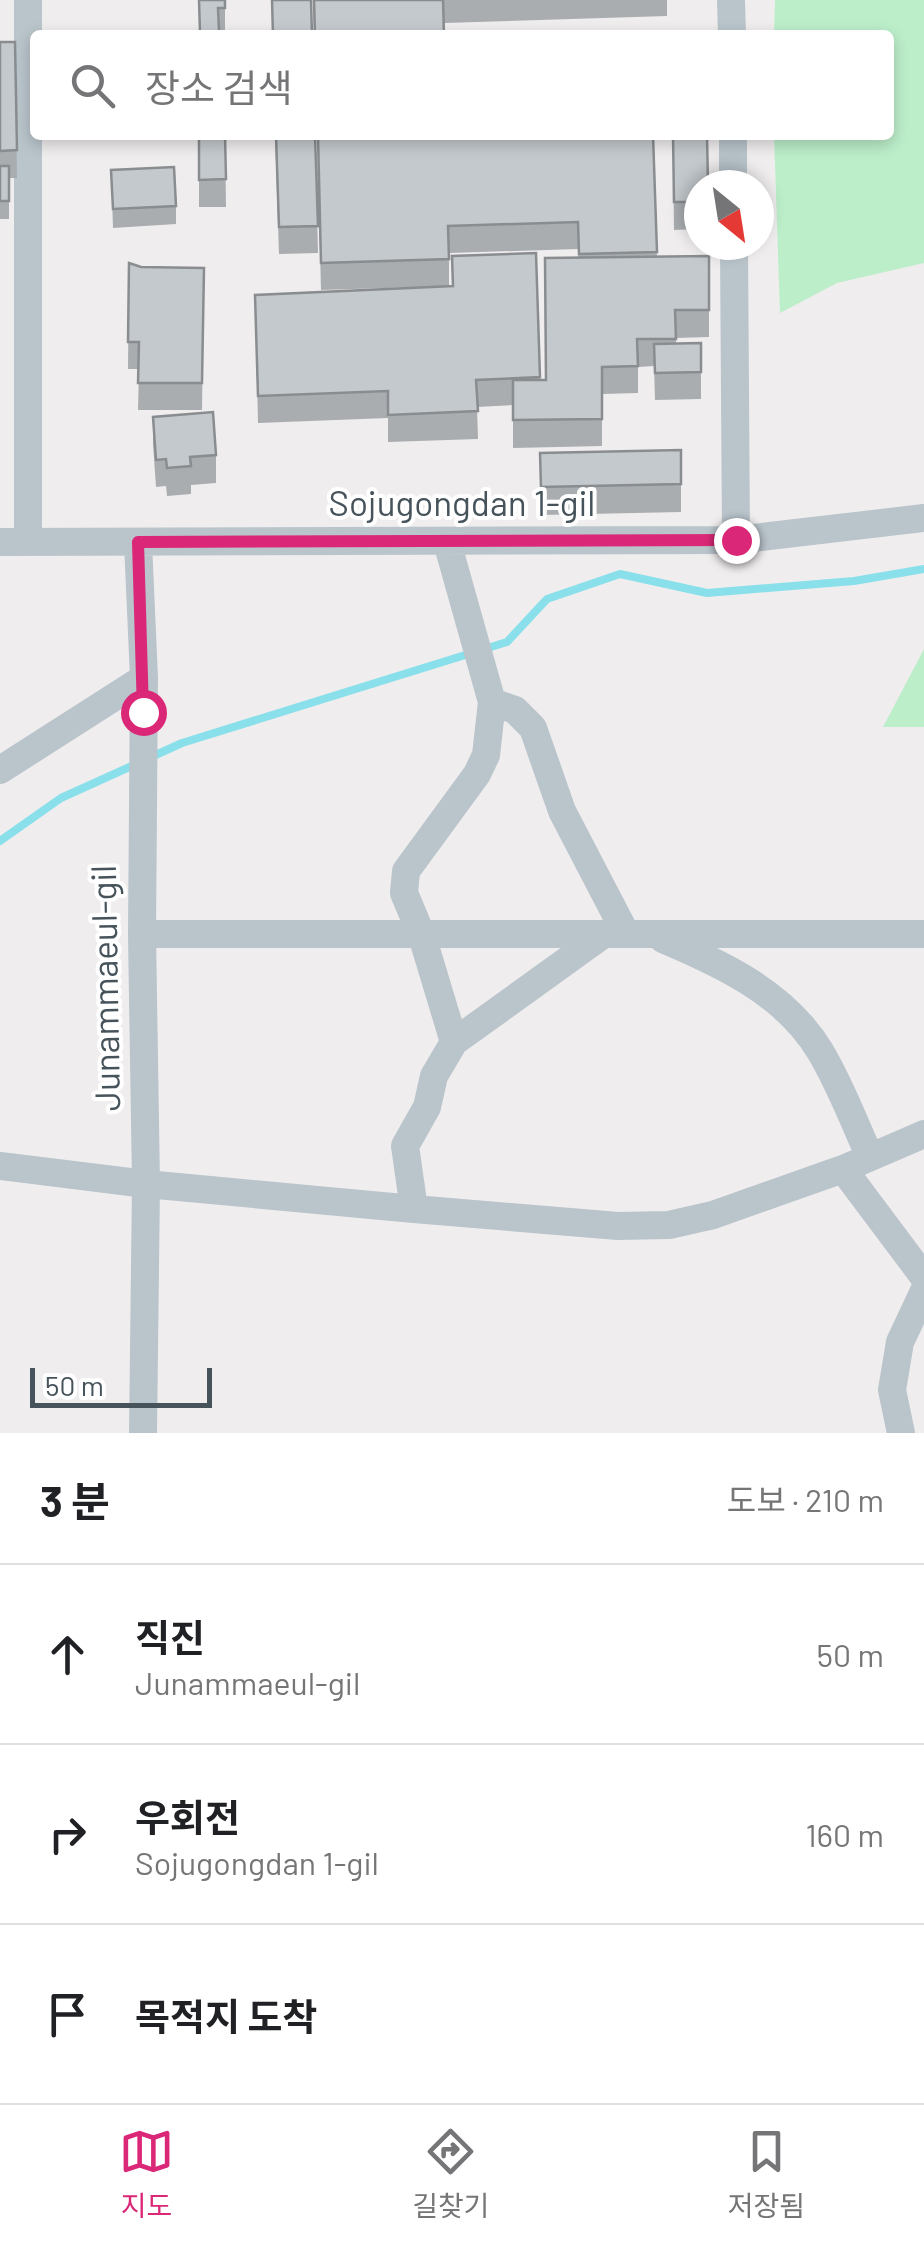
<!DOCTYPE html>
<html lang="ko">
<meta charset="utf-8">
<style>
:root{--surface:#fff;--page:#f2f2f2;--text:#202124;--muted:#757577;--line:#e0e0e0;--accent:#db2777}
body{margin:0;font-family:Barlow,"Noto Sans KR",sans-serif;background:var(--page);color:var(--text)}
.compass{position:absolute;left:684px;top:170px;width:90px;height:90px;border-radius:50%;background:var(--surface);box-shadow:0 5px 15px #0003;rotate:150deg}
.scale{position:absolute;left:30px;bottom:25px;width:182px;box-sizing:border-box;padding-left:10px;border:5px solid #46535b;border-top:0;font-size:28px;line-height:35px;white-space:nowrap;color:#46535b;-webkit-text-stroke:8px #fff;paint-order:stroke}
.stop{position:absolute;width:30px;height:30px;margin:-22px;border:8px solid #db2777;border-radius:50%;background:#fff}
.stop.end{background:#db2777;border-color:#fff;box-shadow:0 2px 10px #0008}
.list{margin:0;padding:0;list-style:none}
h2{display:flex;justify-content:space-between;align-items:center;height:130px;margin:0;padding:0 40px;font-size:42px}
h2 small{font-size:32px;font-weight:400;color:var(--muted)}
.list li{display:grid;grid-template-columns:65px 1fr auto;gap:30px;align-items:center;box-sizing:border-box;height:180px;padding:0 40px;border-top:2px solid var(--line)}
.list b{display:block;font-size:38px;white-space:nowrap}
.list p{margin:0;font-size:32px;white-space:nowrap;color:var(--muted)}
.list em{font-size:32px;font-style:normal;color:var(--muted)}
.icon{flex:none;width:55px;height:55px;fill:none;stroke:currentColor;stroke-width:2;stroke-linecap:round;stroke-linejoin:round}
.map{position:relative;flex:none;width:924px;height:1433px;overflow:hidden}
.search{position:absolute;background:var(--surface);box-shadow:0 5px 15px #0003;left:30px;right:30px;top:30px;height:110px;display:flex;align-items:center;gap:25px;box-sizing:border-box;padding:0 35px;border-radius:10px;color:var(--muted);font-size:38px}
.sheet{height:670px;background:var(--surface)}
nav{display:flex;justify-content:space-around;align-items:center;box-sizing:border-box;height:140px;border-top:2px solid var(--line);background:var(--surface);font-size:28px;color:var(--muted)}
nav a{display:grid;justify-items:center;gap:5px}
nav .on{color:var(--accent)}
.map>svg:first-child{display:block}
</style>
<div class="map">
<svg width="924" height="1433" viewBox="0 0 924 1433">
<rect width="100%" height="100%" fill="#f0edee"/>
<!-- green -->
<path fill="#bceeca" d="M775 0H924V263L837 283 780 313 774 135H889V35H774Z
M924 649V727H883Z"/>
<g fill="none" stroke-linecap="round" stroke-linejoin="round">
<!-- stream -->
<path stroke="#89e0eb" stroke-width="8" d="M149 758 182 743 507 642 547 599 620 574 707 593 854 581 924 569
M0 841 61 798 136 764"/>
<!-- minor -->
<path stroke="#b9c4cb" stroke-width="28" d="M28 0V542
M731 0 732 35
M733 135V185
M734 245 736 540
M0 542 736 540 924 518
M138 543 144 678 142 934 146 1184 143 1433
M492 702 515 710 533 728 562 811 626 934
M0 770 144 678
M142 934H924
M663 939C722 964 785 993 820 1051 840 1084 854 1122 870 1157
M454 1042 604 934
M0 1166 146 1184 414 1209 618 1226 669 1225 713 1215 843 1169 924 1134
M843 1169 924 1277
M414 1209 405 1146 427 1107 434 1076 454 1042 422 936 404 893 406 871 477 774 486 755 492 702 447 542
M901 1433 892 1390 900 1342 924 1291"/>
</g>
<!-- wall -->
<path fill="#a9adb0" d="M199 0H225V35H199Z
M313 0H667V16L444 23V35H314Z
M0 42H15L17 178H9V219H0Z
M199 135H225L226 207H199Z
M275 135H315L318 253 279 254Z
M317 135H653L657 257 709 256V337L676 338V343H701V399L655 400 654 366 638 367V393L602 394V446L513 448V405L477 407 478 439 388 442V418L258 423 255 295 452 286V256L540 377V380H546L578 258V249L449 253V286L321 290Z
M673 135 699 185V229L674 230Z
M111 170 176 206V224L113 228Z
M129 263 141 267 204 268 202 410H138L139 369H128Z
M153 417 216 455V483L191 485V494L167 496 166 486 156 487 153 444Z
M681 450V512L541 515 540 453Z"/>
<!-- building -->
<path fill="#c4c9cd" stroke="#898d90" stroke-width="2.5" d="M199 0H225V8H218L219 31 200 32Z
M272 0H311L312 35H273Z
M314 0H443L444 35H315Z
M0 42H15L17 150 0 151Z
M199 135H225L226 179 199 180Z
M276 135H315L318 226 279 227Z
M318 135H653L657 252 579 254 578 222 448 226 449 259 321 263Z
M673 135H707L708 185H699V202H674Z
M0 166H9V201H0Z
M174 167 176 206 113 209 111 170Z
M536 253 540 377 476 380 478 411 388 415V391L258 396 255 295 453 286 452 256Z
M709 256V310H675L676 339H637L638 366 602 367V419L513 420V380H546L545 258Z
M129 263 141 267 204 268 202 383H138L139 342H128Z
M701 343V372L655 373 654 344Z
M213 412 216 455 190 457 191 466 167 468 166 459 156 460 153 417Z
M681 450V484L541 487 540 453Z"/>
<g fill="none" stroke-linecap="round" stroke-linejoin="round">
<!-- route -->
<path stroke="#db2777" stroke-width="12" d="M143 712 138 542 736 540"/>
</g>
<g text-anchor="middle" stroke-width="8" stroke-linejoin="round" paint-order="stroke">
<!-- street labels -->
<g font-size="35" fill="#46535b" stroke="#fff">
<text x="462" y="516">Sojugongdan 1-gil</text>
<text transform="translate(106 988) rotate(-91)" y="12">Junammaeul-gil</text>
</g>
</g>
</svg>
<svg class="compass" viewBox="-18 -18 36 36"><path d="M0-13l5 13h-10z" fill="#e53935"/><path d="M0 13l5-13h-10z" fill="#757577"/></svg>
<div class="scale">50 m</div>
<div class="stop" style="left:143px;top:712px"></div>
<div class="stop end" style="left:736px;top:540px"></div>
<div class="search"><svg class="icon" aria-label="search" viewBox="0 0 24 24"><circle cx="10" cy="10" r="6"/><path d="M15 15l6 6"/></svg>장소 검색</div>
</div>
<section class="sheet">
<h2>3 분<small>도보 · 210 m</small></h2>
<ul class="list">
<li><svg class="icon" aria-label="ahead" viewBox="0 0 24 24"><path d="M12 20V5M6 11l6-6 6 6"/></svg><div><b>직진</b><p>Junammaeul-gil</p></div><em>50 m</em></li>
<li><svg class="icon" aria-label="right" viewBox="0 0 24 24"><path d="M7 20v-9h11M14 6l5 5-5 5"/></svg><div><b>우회전</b><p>Sojugongdan 1-gil</p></div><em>160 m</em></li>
<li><svg class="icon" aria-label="arrive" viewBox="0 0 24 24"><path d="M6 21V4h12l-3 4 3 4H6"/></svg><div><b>목적지 도착</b></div></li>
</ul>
</section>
<nav>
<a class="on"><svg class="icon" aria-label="map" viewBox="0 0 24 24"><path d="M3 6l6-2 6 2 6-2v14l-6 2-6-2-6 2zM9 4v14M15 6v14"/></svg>지도</a>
<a><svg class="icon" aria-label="directions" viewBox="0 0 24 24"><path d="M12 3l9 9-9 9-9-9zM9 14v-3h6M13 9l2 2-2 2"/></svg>길찾기</a>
<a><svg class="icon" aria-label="saved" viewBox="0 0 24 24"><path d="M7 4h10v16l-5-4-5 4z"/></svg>저장됨</a>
</nav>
